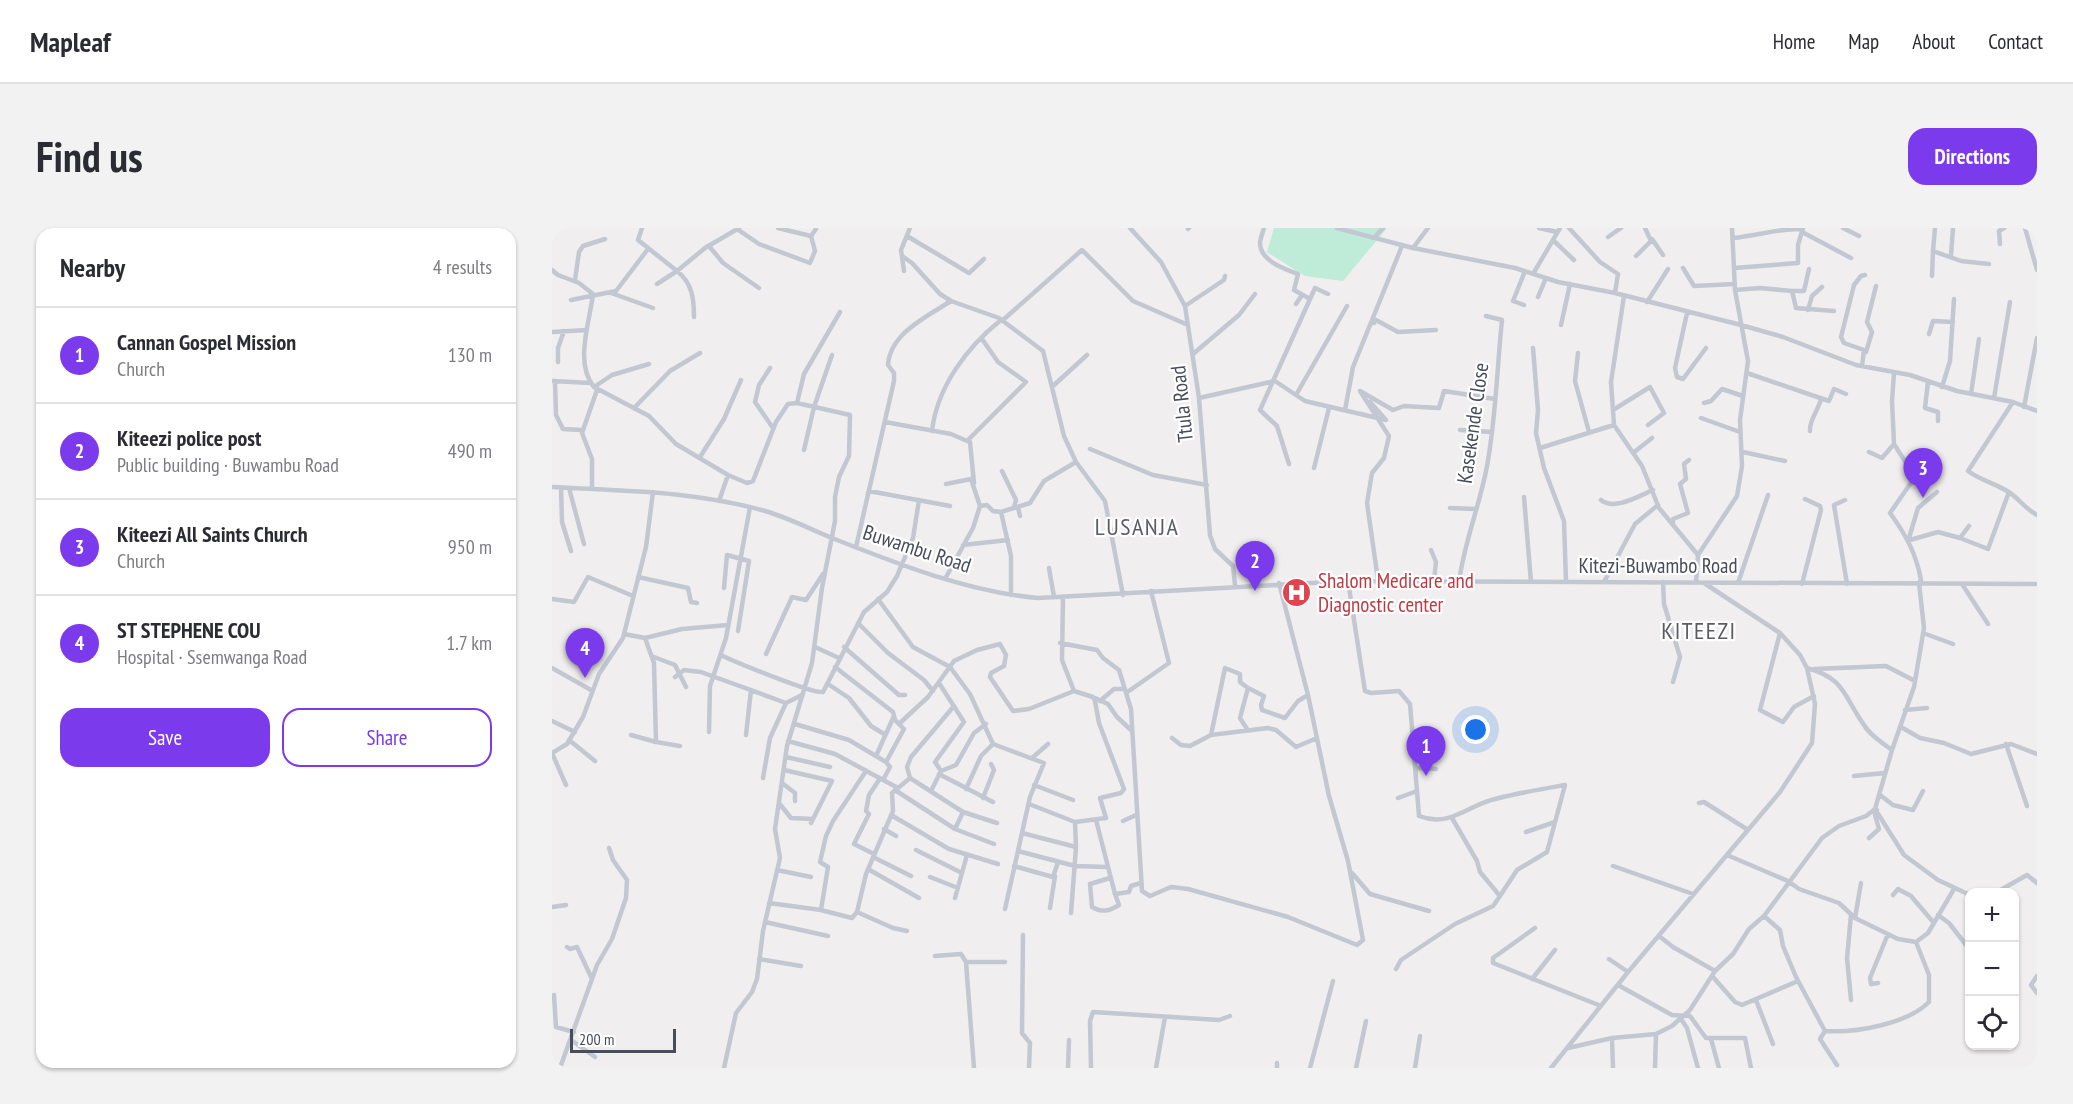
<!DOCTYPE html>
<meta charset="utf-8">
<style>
:root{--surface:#fff;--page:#f2f2f3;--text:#2b2b33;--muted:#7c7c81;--line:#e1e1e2;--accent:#7c3aed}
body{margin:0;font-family:"PT Sans Narrow",sans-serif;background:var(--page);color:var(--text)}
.controls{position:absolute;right:18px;bottom:18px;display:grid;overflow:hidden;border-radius:12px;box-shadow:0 2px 4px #0004}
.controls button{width:54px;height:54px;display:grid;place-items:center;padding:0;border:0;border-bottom:2px solid var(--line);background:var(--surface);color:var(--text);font:30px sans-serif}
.scale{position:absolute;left:18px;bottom:15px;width:106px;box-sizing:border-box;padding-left:6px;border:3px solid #474d5a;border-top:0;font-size:16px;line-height:21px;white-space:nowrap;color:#474d5a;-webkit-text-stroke:4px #fff;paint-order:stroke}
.you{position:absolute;left:924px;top:502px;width:21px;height:21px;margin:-15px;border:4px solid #fff;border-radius:50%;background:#1a73e8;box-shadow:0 0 0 9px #1a73e833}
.badge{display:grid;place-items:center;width:39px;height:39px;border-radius:50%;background:var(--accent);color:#fff;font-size:20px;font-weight:700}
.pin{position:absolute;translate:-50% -50px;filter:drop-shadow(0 2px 3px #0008)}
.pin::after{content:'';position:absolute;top:32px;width:21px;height:18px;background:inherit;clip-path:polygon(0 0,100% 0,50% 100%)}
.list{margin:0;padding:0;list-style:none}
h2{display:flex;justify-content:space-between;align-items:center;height:78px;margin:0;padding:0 24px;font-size:26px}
h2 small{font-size:20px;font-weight:400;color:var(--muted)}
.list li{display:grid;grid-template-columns:39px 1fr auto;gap:18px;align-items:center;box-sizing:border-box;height:96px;padding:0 24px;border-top:2px solid var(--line)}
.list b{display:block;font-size:22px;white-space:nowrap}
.list p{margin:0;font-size:20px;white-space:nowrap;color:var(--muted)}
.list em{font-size:20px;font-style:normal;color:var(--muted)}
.actions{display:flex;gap:12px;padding:18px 24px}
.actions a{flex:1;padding:14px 0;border:2px solid var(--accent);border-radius:18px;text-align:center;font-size:21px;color:var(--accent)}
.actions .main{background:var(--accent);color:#fff}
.icon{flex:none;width:33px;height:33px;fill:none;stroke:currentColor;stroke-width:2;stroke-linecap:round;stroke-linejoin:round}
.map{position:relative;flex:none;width:1485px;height:840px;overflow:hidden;border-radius:18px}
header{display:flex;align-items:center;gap:36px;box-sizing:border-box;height:84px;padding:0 30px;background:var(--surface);border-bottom:2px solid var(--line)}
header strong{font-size:28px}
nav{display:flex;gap:33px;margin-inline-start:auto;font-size:21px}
.intro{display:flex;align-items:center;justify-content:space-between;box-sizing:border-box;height:144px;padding:0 36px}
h1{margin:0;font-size:42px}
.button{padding:15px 27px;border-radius:18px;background:var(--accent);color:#fff;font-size:21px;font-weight:700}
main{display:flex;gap:36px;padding:0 36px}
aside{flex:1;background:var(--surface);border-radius:18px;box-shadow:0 2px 4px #0004}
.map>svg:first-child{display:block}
</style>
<header>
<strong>Mapleaf</strong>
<nav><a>Home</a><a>Map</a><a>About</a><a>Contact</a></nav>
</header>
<div class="intro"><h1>Find us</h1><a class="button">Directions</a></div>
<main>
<aside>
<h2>Nearby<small>4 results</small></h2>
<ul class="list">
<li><span class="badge">1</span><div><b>Cannan Gospel Mission</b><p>Church</p></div><em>130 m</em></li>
<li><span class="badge">2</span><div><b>Kiteezi police post</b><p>Public building · Buwambu Road</p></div><em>490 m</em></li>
<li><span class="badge">3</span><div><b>Kiteezi All Saints Church</b><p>Church</p></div><em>950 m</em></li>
<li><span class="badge">4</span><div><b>ST STEPHENE COU</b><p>Hospital · Ssemwanga Road</p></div><em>1.7 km</em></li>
</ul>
<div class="actions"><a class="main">Save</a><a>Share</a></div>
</aside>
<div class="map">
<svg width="1485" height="840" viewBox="0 0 1485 840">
<rect width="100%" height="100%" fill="#f0eeee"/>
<!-- green -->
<path fill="#beecd8" d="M722 0H835L791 53 753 48 715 24Z"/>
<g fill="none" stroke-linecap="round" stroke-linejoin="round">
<!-- minor -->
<path stroke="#c2c7d2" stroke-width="4.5" d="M90 0 86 12 125 43 153 20 187 0
M226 0 259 8 264 1
M578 0 609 34 633 78 647 170 658 307 663 321 681 338 683 357
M712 0C711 4 708 11 708 15 708 33 733 41 746 46L742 62 758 71
M785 0 861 20 963 40 1006 54 1063 65 1189 97 1231 109 1304 137 1358 147 1405 163 1461 174 1485 183
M987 0 1005 4
M1017 0 1048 34 1066 46 1063 65
M1291 0 1307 8
M1383 0 1381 23 1409 33 1437 36
M1473 0 1485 42
M185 1 207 16 258 35 263 23 259 8
M636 1 637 0
M1250 4 1299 30
M355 8 417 45 432 31
M823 9 831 0
M1056 9 1069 0
M1181 10C1204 8 1228 0 1251 1
M1100 11 1111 27
M1001 12 1022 32
M1448 16 1447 3 1452 0
M157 18 171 35 207 60
M861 20 876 0
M1399 27 1401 0
M350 28 360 35 388 66 399 73 447 90 491 123 512 208 524 234
M1084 28 1099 13 1093 0
M1131 40 1142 58 1183 56
M1182 40 1246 35V17L1251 0
M0 42 6 47 27 55 41 66C38 93 22 135 42 159L97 188 124 216 176 247 195 255 201 253 224 194 236 176 245 175 298 187 297 228 287 249 283 269V293L270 360 260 435 235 518 223 601 228 630 211 703 205 751 200 764 184 785 172 840
M352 43 349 22 358 0
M981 46 1008 0
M1380 48 1381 23
M23 52 27 24 31 18 53 11
M105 56 125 43C140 55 142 70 142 89
M1183 62 1208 60 1240 63 1244 80 1282 83
M1240 63H1252L1257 41
M59 65 101 80
M1072 68 1059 154 1062 197 1090 238 1107 280 1146 327
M986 69 994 50
M19 72 64 63 96 21
M1095 74 1116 41
M744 76 750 67
M972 77 961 73 973 43
M633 78 672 52 673 48
M1256 82 1260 68 1270 59
M1135 85 1123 140 1125 149 1131 151 1154 120
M451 92 530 22 581 73 636 97
M822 95 824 92 846 104 884 102
M1009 97 1018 56
M0 104 35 102
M1377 106 1381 93 1401 94
M981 120 986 182 984 205 992 240 1012 293 1014 354
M1314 124 1320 104 1315 94 1324 58
M1026 125 1023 153 1037 204
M641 126 687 87 703 66
M6 134V120L12 103
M1310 138 1312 122 1292 115 1289 109 1302 57 1309 48 1313 47
M218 140 207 157 203 174 221 200
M1195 145 1277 173 1282 161 1294 166
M0 153 39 155
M3 153 4 187 11 201 30 202
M1376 153 1373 180 1386 184V193
M501 158 535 127
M42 159 60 147 97 136
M1390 159 1398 133 1402 71
M1419 166 1427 111
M744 167 795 78
M647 170 723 153 753 173 834 192 818 174
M1442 170 1458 74
M1461 174 1416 243C1428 252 1442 255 1455 263 1467 270 1473 281 1485 287
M245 175 252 146 288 84
M1152 175 1159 173 1170 161 1191 168
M1472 179 1485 110
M82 180 118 143 148 125
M793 182 801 139 850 18
M1061 182 1098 159 1112 185 1096 197
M1149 190 1188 204
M333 194 399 206 415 213 474 154 446 134 430 111
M908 202 940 204
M380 203C385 159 415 119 449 92
M1258 203C1257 192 1266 183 1269 171
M416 212 418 214 422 255
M988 220 1062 197
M538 221 601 247 655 257
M252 222 262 179 280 127
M1191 224 1233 233
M1317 224 1330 230 1342 216
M1081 225 1100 210
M148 229 172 191 189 152
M737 236 725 198 708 182 763 60 776 66
M762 240 777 180
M450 243 464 272 462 279
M394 256 419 251 428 278
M0 259C71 263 144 263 213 283 237 290 258 301 280 310 346 336 416 364 486 370L796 353 1485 356
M9 260 10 294 19 323
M17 260 32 316
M40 261V231L30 205 45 162
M316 265 317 263 398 278
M972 269 979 354
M1049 272C1062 283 1087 268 1101 262
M1293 272 1282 277 1295 356
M167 273 176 247
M466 279 468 288
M898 280 924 281
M449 284 459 328V367
M1121 295V291L1136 285 1128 256 1134 251 1132 236 1137 232
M1357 310 1366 280 1385 264
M1408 310 1436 321 1457 264
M1358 312 1386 304 1408 310 1417 298
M411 317 456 312
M304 319 342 153V145L336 137C338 105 376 88 399 73
M879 322 884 334 882 353
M497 340 502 369
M86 349 136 360 139 374 145 375
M393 351 421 300 428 278 435 277 441 283 449 284 478 275 492 253 524 234 553 273 571 367
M826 352 815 275 820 245 832 230 837 208 808 163 841 182 852 178 887 180 892 163 943 171
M796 353 813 463 819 465 847 463 858 476 867 588C898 600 916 577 943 571 966 565 990 561 1013 557L995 624 965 642 948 668
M907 354C912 314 928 277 935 238 944 190 945 140 950 92L934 88
M1052 354 1083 296 1106 277
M1111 354 1112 376 1128 429 1121 454
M1144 355 1146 327 1185 268 1190 238 1188 192 1196 133 1183 62 1180 0
M1186 355 1216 267
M1250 356 1269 282 1268 278 1253 271
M1410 356 1436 396
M172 360 175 327 197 333 186 403
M0 371 22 374 36 349 81 368
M326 371 361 419 398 439 418 466 441 516 492 535 478 569 453 681
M306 395 336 425 372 452 381 463
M1228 405 1208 482 1231 494 1242 479 1262 468
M1371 405 1401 416
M72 406 93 410 130 401 176 397
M508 415 545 422 551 430 567 442 579 481 590 663 598 668 619 659 636 661 736 689 805 717 811 712 796 633 777 568 756 467 727 355
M263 419 287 430
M292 419 347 467H353
M214 426 240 369 254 372 271 346
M169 427C183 434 261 466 271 464L312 384 335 364 345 348 361 310 367 272
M102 429 123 437 134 459
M283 439 341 484 343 492 352 501 334 534
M0 440 39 462
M1255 440C1293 450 1292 469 1312 497 1318 507 1330 515 1340 522
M1262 441 1334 438 1363 453
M123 449 132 442 149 444 234 475 250 467
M387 455 412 494 383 534 389 543
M276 456 297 470 319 498 332 506
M696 460 712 468 709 477 710 482 733 490 746 473 756 467
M522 463 541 469 543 473 547 495 572 561 569 565 548 570 554 590 523 594
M574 465 617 435 599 363
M543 470 556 476 565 489 580 503
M548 473 562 461H573
M402 478 359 529 355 539 358 550 411 584 403 601
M1353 482 1375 480
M0 493 23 504
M348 495 376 469 402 433 425 422 448 416 454 427 452 438 439 445 438 449 461 483 477 481 522 463 510 432 511 369
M243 496 297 512 334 534 338 539 331 552
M1349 499 1368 510 1392 515 1419 526 1459 516 1485 526
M157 504 158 458 174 410 198 279
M79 507 104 514 102 435 93 410
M194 507 199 462
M659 507 673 440 688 446V454L696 460 688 490 695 501
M620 510 629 517 638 518 659 507 716 500 724 502 744 519 765 510
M17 512 43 533
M236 513 283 526 346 560
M104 514 128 518
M1454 516 1475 578
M0 525 15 516 31 489 47 446 71 410 94 319 101 264
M0 525 14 557
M324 528 342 488
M234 529 278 539
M480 530 496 516
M863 540 884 541
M232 542 280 553 259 595
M387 546 441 574
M1302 548 1333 545
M211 550 218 510 234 475
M230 555 243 565V573
M482 557 521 572
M414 561 429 528 441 516
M343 562 403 601 442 616
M379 563 389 543 404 537 422 505 434 496
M1328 567 1341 577 1361 582 1371 563
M431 570 442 542 439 536
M846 570 865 563
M227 575 239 590 261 591
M1147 575 1152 574 1196 602
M477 576 523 594 524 619 519 685
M1323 581 1352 627 1386 652 1418 667
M411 584 445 595
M339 587 397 621 446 636
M544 592 563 666 577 664 579 658 589 655
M571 593 584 587
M332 601 344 608
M974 604 1003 594
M470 605 524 619
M1317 610 1327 601 1323 587 1325 582
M364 622 410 645
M466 623 523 638 554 639
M322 626 302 616 317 586 314 583 317 567 327 552
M1175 627 1236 653 1247 661 1287 675 1303 690 1309 655
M321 629 359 648
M462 638 501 649 506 634
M1061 638 1141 666
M316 641 367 670
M225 642 259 649
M800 645 818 666 877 683
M378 649 406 660
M558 650 538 656 540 679C551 685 557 683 567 677L563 666
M1445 664 1475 647 1485 655
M1341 667 1346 661 1359 668 1382 695
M403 670 415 627
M217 675 269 682 300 690 305 684 314 646 341 583 340 565 358 550
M0 679 14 677
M498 680 503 648
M269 682 276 639 268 634 274 608 281 593 314 543
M305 684 341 700 355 703
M1386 687 1397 695 1418 722
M1212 688 1228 702 1231 718 1244 749 1273 803C1304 805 1355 796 1377 774V747L1364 714 1376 705 1402 661
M1303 690 1346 711 1364 714
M213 694 276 708
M983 700 941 730V735L1049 778
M471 707 470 805 478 815 477 840
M1107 708 1121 719 1163 743
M15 719 18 721 25 719 40 751
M383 728 409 726 414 734H453
M207 731 249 738
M1057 731 1076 744
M414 734 422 840
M844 741 849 732 903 696 941 678 948 668 928 644 925 633 900 590
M1485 748 1479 757 1485 765
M1161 749 1183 774 1190 777 1246 753
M980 751 1003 722
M1326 755 1319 756 1318 750 1336 706
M1066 757 1120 787 1138 788 1154 810H1193L1199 840
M2 767 4 799 22 804
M1204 772 1221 816
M1299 772 1295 730 1299 687
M1129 791 1135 800 1146 840
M1273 803 1268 811 1285 837
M1060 810 1061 840
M1159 811 1167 840
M19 812 43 829
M1016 820 1060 810 1104 806 1120 798 1138 782 1163 743 1181 726 1197 701 1212 688 1270 610 1287 598 1314 588 1323 581 1340 522 1362 459 1372 400 1367 355 1369 352C1364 325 1354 307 1338 285L1363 249 1342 216 1340 173 1342 145
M8 840 45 737 60 711 74 670 75 652 61 632 57 620
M516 840 517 812
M539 840 538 793 541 784 667 792 678 788
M604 840 613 789
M725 840V835
M758 840 781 753
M804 840 814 793
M863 840 868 808
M999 840 1076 744 1228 564 1260 515 1263 476 1255 440 1248 427 1228 405 1152 355
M1103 840 1104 806"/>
</g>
<!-- icons -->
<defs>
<symbol id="hospital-disc" viewBox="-11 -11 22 22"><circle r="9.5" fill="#e0444e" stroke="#fff"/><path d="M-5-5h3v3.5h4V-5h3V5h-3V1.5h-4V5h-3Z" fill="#fff"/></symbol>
</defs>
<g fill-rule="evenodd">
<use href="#hospital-disc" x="728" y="348" width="33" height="33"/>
</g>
<g text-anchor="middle" stroke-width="4.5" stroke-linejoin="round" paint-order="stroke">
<!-- street labels -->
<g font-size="21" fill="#474d5a" stroke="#fff">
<text transform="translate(630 176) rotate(-96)" y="7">Ttula Road</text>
<text transform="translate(921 195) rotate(-82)" y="7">Kasekende Close</text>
<text transform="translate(365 321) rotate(18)" y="7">Buwambu Road</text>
<text x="1106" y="345">Kitezi-Buwambo Road</text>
</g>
<!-- health labels -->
<g font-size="21" fill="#be3a42" stroke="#fff" text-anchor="start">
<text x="766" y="360">Shalom Medicare and<tspan x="766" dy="24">Diagnostic center</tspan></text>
</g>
<!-- quarter labels -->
<g font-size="24" letter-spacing="1.5" fill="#5b5d62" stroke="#fff">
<text x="585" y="307">LUSANJA</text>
<text x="1147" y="411">KITEEZI</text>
</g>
</g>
</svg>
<div class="controls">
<button>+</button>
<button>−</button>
<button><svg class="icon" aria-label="locate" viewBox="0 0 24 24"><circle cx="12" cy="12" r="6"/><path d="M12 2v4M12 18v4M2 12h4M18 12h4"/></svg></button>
</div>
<div class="scale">200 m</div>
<div class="you"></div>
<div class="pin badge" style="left:874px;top:548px">1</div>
<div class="pin badge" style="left:703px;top:363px">2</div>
<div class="pin badge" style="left:1371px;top:270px">3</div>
<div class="pin badge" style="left:33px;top:450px">4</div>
</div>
</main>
